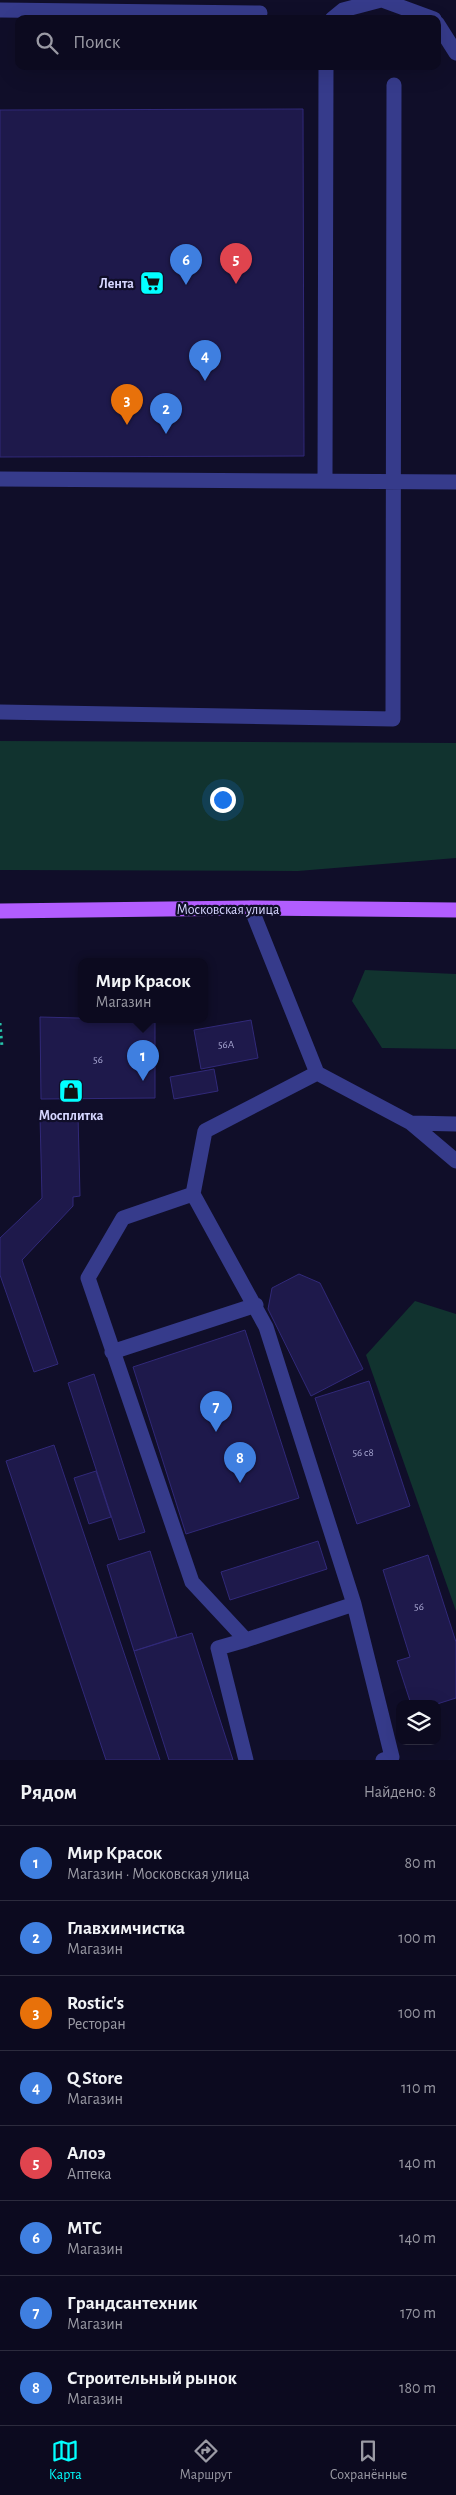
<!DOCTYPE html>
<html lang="ru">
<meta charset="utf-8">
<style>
:root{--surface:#0c0a1f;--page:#1a182c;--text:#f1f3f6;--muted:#9a9aa4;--line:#2c2b3d;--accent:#02ffff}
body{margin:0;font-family:"Alegreya Sans",sans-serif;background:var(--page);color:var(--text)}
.controls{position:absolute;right:15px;bottom:15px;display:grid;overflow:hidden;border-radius:10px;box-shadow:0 5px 20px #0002}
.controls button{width:45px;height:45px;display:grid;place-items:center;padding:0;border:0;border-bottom:1px solid var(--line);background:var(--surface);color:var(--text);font:25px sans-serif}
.you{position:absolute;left:222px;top:799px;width:18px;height:18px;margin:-12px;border:4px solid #fff;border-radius:50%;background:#1a73e8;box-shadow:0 0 0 8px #1a73e833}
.badge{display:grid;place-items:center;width:32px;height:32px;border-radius:50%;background:var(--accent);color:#fff;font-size:16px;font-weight:700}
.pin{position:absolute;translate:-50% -41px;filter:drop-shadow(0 1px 2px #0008)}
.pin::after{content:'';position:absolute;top:26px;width:18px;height:15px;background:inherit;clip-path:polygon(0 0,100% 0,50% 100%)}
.popup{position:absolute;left:78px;top:958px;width:130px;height:65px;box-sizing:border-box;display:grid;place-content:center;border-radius:10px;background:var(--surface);filter:drop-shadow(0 1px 4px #0005);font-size:16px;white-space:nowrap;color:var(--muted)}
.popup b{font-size:19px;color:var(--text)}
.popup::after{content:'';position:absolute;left:50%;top:100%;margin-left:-10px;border:10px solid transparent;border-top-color:var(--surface)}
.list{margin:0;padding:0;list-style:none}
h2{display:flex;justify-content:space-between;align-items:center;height:65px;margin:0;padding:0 20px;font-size:21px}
h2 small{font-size:16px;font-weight:400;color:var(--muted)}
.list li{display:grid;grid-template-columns:32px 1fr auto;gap:15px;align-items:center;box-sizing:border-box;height:75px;padding:0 20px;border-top:1px solid var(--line)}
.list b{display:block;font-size:19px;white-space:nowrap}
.list p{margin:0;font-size:16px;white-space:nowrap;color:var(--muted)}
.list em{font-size:16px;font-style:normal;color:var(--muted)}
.icon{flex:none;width:28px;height:28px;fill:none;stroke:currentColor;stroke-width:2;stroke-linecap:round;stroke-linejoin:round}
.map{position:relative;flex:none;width:456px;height:1760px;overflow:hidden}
.search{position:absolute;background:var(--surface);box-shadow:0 5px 20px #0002;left:15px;right:15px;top:15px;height:55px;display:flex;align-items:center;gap:12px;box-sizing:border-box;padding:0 18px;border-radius:10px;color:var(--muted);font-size:19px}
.sheet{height:665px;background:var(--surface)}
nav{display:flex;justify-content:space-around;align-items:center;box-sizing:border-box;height:70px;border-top:1px solid var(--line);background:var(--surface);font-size:14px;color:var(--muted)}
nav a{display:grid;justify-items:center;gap:2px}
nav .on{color:var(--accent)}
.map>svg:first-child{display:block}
</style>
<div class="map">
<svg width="456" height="1760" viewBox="0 0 456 1760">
<rect width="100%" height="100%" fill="#100e29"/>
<!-- green -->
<path fill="#11332f" d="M0 741 456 743V858L298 871 0 870Z
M365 970 456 974V1049L382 1048 352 1001Z
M415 1301 456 1314V1611L366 1355Z"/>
<!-- building -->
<path fill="#1e194b" stroke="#312979" d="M303 109 304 456 0 457V110Z
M40 1017 155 1020V1098L41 1099Z
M251 1020 258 1058 201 1069 194 1030Z
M214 1069 218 1091 174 1099 170 1077Z
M78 1115 80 1196 73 1197V1206L22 1260 58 1364 34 1372 0 1275V1238L42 1198 40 1116Z
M299 1274 320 1283 363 1369 311 1396 268 1309 272 1288Z
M245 1330 299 1498 186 1534 133 1367Z
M94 1374 145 1532 119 1540 68 1383Z
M369 1381 410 1506 357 1524 315 1398Z
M54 1445 160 1760H106L6 1461Z
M96 1471 111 1517 89 1524 74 1478Z
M318 1541 327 1569 230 1600 221 1572Z
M150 1551 177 1637 134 1651 107 1565Z
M428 1555 456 1642V1698L437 1704H411L397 1661 410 1657 383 1570Z
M192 1633 233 1760H169L134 1651Z"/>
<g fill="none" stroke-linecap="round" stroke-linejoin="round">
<!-- path -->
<path stroke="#27c2a9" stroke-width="3" stroke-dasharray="2.5 4" stroke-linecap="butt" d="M0 1023 2 1047"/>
<!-- lane -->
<path stroke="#363b8b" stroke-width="15" d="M382 0 434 19
M0 10 260 13
M332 19 343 10 381 0
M437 23 456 53
M0 479 456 482
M325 481 326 66
M0 712 393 719 394 85
M251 908 317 1073 411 1123 456 1124
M411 1123 456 1161
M193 1194 266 1327 354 1604 246 1640 192 1582 88 1278 123 1218 193 1194 205 1131 317 1073
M112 1352 256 1305
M354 1604 392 1757 383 1760
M246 1640 218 1648 246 1760"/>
<!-- primary -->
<path stroke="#b25dff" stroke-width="15" d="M0 911 251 908 456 910"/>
</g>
<!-- icons -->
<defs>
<symbol id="supermarket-square" viewBox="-11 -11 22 22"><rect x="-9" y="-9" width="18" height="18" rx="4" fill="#02ffff" stroke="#100e29"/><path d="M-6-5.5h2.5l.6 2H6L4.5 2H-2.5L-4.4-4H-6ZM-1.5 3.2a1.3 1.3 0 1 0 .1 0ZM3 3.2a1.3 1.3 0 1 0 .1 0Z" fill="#111"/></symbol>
<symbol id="shop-square" viewBox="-11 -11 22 22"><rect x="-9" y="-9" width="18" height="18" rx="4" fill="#02ffff" stroke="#100e29"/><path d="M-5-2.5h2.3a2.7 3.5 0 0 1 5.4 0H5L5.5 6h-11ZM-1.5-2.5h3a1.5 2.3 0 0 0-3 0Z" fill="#111"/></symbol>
</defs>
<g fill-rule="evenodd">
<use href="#supermarket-square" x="138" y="269" width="28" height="28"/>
<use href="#shop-square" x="57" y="1077" width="28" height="28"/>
</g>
<g text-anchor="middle" stroke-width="4.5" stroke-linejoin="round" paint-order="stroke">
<!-- number labels -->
<g font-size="11" fill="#a8a7d2">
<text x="226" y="1048">56А</text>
<text x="98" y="1063">56</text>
<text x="363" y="1456">56 с8</text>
<text x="419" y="1610">56</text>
</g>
<!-- poi labels -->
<g font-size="14" font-weight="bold" fill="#d6d6ff" stroke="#100e29" text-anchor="end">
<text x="134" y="288">Лента</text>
<text x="71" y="1120" text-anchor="middle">Мосплитка</text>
</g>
<!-- street labels -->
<g font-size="14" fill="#d6d6ff" stroke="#100e29">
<text x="228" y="914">Московская улица</text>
</g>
</g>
</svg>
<div class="controls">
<button><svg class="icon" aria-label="layers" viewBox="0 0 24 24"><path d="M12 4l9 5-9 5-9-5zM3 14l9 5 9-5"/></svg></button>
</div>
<div class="you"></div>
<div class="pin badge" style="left:143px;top:1081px;background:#3f7fe0">1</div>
<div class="popup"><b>Мир Красок</b>Магазин</div>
<div class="pin badge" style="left:166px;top:434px;background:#3f7fe0">2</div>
<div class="pin badge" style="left:127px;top:425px;background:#e8710a">3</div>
<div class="pin badge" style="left:205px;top:381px;background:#3f7fe0">4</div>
<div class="pin badge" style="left:236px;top:284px;background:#e0444e">5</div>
<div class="pin badge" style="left:186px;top:285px;background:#3f7fe0">6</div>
<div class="pin badge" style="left:216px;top:1432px;background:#3f7fe0">7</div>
<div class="pin badge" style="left:240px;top:1483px;background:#3f7fe0">8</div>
<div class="search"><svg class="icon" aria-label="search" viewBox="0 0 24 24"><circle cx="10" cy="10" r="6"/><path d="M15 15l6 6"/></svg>Поиск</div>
</div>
<section class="sheet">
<h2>Рядом<small>Найдено: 8</small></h2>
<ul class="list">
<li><span class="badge" style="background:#3f7fe0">1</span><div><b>Мир Красок</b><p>Магазин · Московская улица</p></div><em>80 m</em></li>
<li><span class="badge" style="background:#3f7fe0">2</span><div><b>Главхимчистка</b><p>Магазин</p></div><em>100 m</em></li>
<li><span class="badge" style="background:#e8710a">3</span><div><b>Rostic's</b><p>Ресторан</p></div><em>100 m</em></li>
<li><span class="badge" style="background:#3f7fe0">4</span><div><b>Q Store</b><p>Магазин</p></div><em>110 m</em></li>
<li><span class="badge" style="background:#e0444e">5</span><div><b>Алоэ</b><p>Аптека</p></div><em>140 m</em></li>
<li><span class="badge" style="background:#3f7fe0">6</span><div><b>МТС</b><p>Магазин</p></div><em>140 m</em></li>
<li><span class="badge" style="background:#3f7fe0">7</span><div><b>Грандсантехник</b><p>Магазин</p></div><em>170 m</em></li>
<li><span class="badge" style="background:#3f7fe0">8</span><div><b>Строительный рынок</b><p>Магазин</p></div><em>180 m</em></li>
</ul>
</section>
<nav>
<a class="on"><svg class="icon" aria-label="map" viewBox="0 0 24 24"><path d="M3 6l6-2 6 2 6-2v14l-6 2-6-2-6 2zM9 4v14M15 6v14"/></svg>Карта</a>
<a><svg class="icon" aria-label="directions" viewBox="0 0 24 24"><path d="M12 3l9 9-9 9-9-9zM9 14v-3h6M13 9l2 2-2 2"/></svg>Маршрут</a>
<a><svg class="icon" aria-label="saved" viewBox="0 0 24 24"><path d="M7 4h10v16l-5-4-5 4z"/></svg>Сохранённые</a>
</nav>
